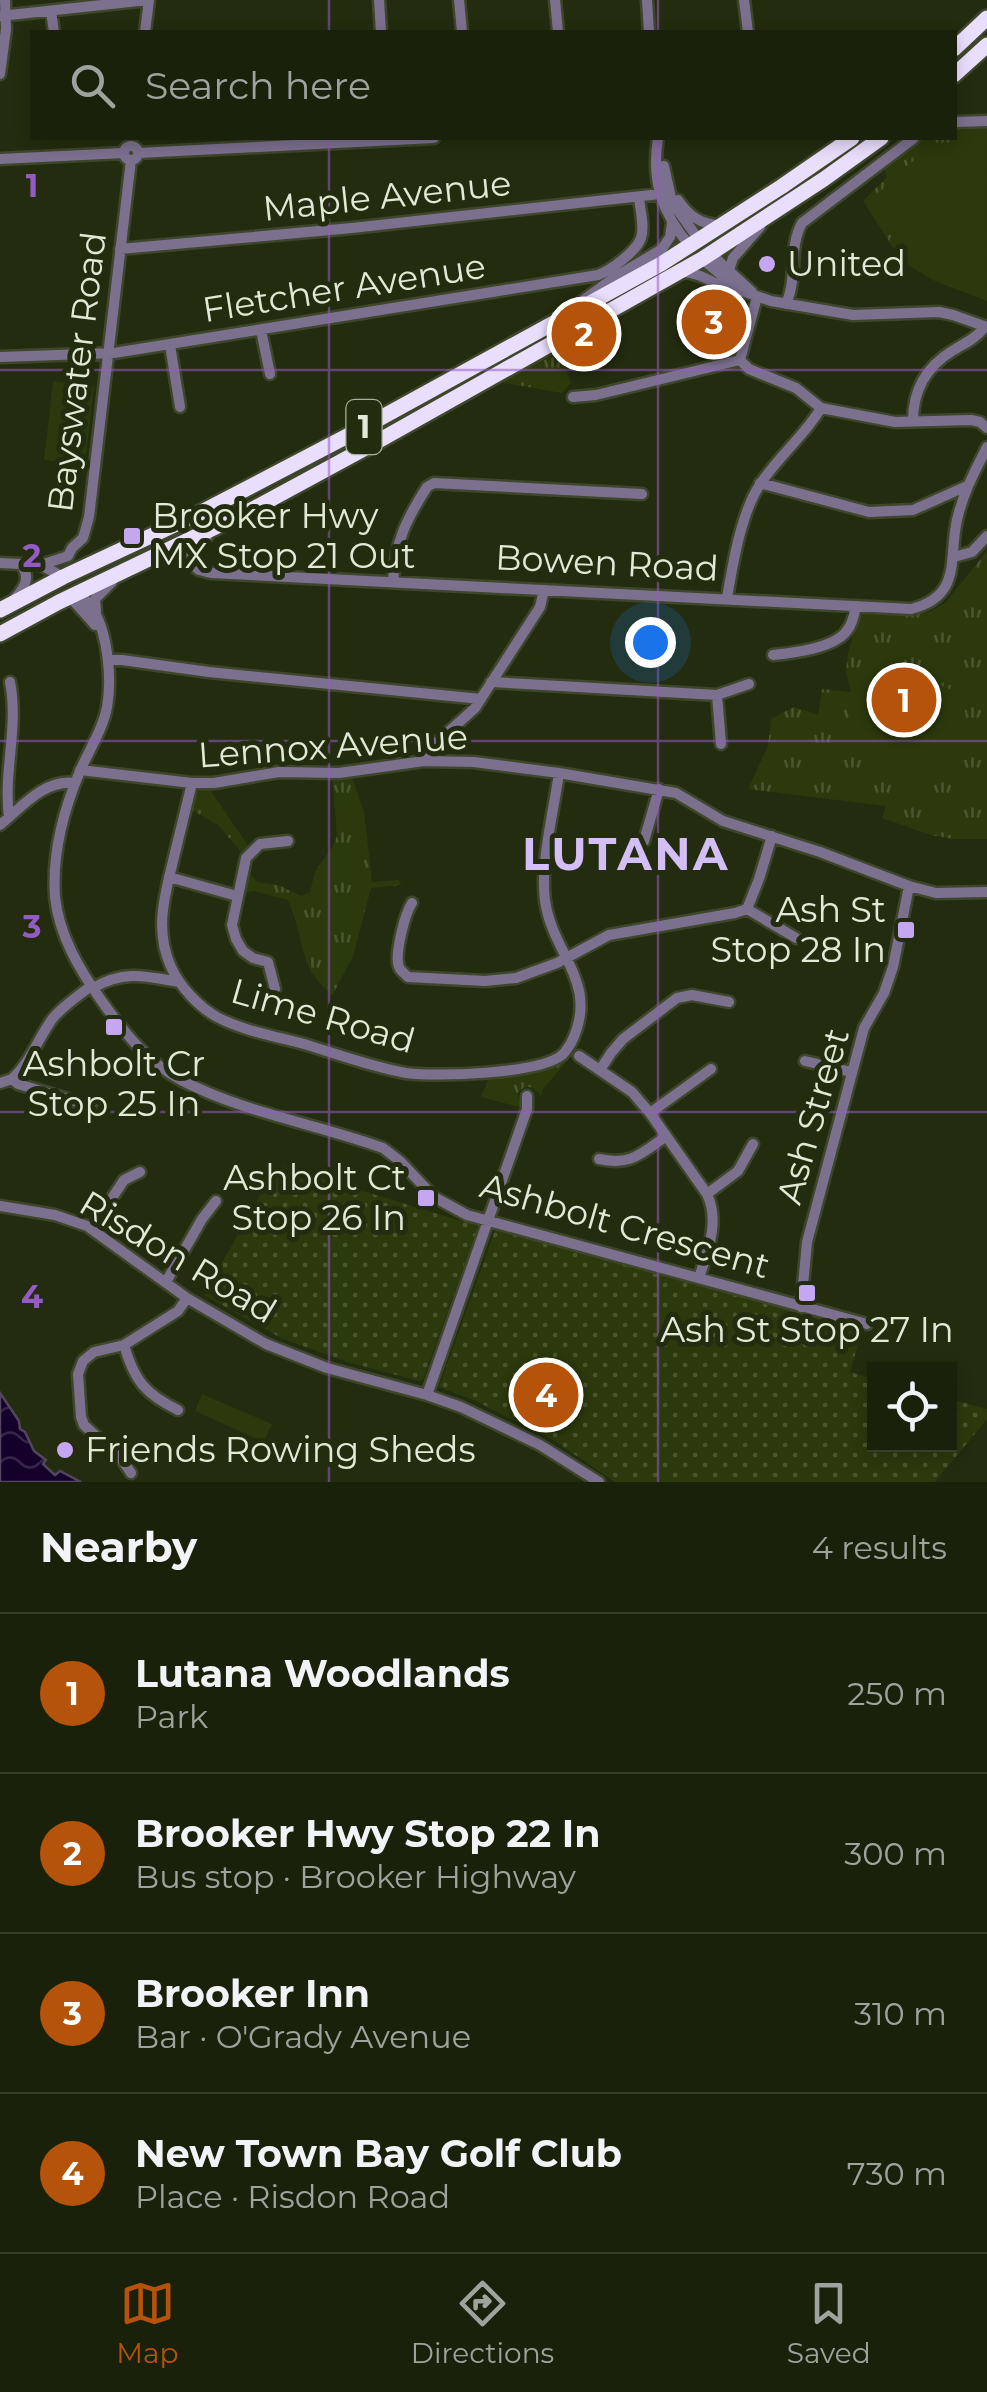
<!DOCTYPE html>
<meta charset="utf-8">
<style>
:root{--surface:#1a210b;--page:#272e19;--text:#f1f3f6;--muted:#9fa39d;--line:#383e2c;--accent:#b45309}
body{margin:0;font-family:Montserrat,sans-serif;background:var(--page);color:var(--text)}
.controls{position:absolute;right:30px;bottom:30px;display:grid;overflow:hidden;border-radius:0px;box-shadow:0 5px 15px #0003}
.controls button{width:90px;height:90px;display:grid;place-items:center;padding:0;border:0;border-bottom:2px solid var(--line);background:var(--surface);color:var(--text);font:50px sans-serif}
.you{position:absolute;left:650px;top:642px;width:35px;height:35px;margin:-25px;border:8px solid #fff;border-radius:50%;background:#1a73e8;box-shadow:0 0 0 15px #1a73e833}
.badge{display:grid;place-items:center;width:65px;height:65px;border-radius:50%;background:var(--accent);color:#fff;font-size:32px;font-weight:700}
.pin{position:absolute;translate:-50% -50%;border:5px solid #fff;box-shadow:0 2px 10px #0006}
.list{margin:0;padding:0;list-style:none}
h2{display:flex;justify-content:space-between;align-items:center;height:130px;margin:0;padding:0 40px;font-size:42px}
h2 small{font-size:32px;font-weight:400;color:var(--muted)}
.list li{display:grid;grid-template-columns:65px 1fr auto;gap:30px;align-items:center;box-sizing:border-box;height:160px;padding:0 40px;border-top:2px solid var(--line)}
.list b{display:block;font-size:38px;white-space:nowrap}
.list p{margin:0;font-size:32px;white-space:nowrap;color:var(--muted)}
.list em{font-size:32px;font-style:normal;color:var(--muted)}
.icon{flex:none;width:55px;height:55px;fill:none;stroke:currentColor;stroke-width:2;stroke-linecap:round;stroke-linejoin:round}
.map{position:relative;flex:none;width:987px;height:1482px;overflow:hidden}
.search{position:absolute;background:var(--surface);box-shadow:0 5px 15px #0003;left:30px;right:30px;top:30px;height:110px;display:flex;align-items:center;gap:25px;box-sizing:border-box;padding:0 35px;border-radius:0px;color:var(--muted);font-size:38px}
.sheet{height:770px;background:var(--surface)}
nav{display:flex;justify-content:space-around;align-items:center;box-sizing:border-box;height:140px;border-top:2px solid var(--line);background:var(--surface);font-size:28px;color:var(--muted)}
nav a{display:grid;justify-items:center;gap:5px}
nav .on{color:var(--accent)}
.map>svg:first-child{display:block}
</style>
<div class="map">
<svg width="987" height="1482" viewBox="0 0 987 1482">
<defs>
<pattern id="grass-dots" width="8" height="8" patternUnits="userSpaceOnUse" patternTransform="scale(2.5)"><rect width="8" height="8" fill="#2c390c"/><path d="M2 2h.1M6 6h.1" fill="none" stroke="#4a562f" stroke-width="1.8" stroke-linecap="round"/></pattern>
<pattern id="park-tufts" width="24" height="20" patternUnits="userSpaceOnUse" patternTransform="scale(2.5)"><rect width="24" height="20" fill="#2c390c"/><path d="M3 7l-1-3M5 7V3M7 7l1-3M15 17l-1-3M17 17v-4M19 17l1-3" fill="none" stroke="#4a562f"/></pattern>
<pattern id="water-waves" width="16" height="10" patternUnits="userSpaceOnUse" patternTransform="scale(2.5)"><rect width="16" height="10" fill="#15002b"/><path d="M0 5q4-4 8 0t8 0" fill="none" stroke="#372549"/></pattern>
</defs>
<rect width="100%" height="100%" fill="#232c0f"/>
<!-- grass -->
<path fill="url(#grass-dots)" d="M277 1165 478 1226 423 1380 420 1381 351 1363 283 1339 204 1295Z
M495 1230 862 1330 850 1372 874 1379V1444H950V1399L987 1409V1419L935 1482H615L553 1440 474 1400 439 1387Z"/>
<!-- park -->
<path fill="url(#park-tufts)" d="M955 126 987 128V301L933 280 902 261 863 201 887 177 884 167 922 138H954Z
M559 350 571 383 562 393 500 382Z
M987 551V839H953L931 835 882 818 886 806 748 789 768 746 771 719 794 707 818 715 822 689 851 692 846 670 848 653 859 616 864 613 896 615 929 612 945 603Z
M351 775 364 812 372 882 399 880 401 885 371 888 353 956 332 996C325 988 316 980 311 971 300 949 299 924 288 900L254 891 244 893 249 873 257 882 278 885 301 896 310 892 315 872 333 846 337 836 332 776Z
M208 787 249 847 243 854 218 825 190 809C194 798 195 790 208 787Z
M564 1060 566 1062 543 1089 541 1096C534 1088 529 1083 519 1091L518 1096 523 1108 481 1097 489 1078 539 1070Z"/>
<!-- garden -->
<path fill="#2c390c" d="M986 139 987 290 961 291 933 280 902 261 880 192C915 153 934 144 986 139Z
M53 381 94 386 85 465 44 460Z
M898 679C934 683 974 683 964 731 961 746 953 760 938 768 917 780 866 763 853 743 843 729 851 705 857 690L870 681Z
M202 1394 272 1424 264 1442 195 1411Z"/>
<!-- water -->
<path fill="url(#water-waves)" stroke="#52465f" stroke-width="2.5" d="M0 1393 19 1421 20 1429 25 1432 34 1451 46 1460 43 1464 55 1475 60 1471 81 1482H0Z"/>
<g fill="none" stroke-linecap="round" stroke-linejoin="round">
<defs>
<path id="minor" d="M379 0 381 32
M459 0 462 32
M555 0 558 32
M647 0 649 32
M744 0 748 32
M51 11 54 32
M0 16 148 0
M145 32 149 0
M0 74 6 29 5 0
M954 122 987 121
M658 138C651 182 662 213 690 246
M124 153a7 7 0 1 1 14 0a7 7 0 1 1-14 0Z
M138 153 434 138
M0 159 124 153
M664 166 672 202 699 240
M678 200C689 216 701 225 721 225
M120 249 352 228 660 194
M710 253 752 292
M702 259 739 290 771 301 853 315 939 312 953 315 987 327
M729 270 733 258 760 227
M681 272C703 272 718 288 739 293
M582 301 615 277 662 249 670 237 672 223
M786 304C798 278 788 248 802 223L914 138
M261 330 270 374
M170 345 180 407
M0 357 114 353 598 275C611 270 636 252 641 238 645 227 640 209 639 198
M573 397 596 395 740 360
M821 408 895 422 971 420 980 422 987 428
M913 421C913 390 926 367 952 351 965 343 975 339 985 327
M760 483 869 512 913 510 967 486
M171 548 199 570 211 573 911 609C963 596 948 558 957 520 963 493 975 471 987 447
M954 557 972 552 987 536
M190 562 193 547 207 537
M0 563 41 565 63 577
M41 565 68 556 72 548 83 538 89 517 131 160
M393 582C395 542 406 520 427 487L434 483 642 494
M79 593C84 599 90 604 94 611 108 635 112 680 107 707 103 729 89 750 80 771 64 809 52 855 55 897 59 935 79 969 101 1000 123 1031 147 1062 181 1080 244 1113 317 1124 383 1148L400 1161 434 1197 467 1215 867 1324
M70 597 95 625
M727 598C733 563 741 512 761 483 779 456 805 435 821 408L796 388 749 369 740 360 757 297
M13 601C22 590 31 581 23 567
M96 612 95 599 112 582
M773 655C793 653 837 648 848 629 853 623 854 614 856 606
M108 660H122L209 672 481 699
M491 682 717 695 749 684
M717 695 721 744
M424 761 427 751 475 708 540 607 544 590
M80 770 192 783H214L279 772 339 773 424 761 474 762 559 773 676 793 723 821 820 852 909 886 936 893 987 892
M192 783C186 808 180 832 174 857 165 895 154 929 171 967 180 987 199 1007 217 1017 243 1031 275 1036 304 1044 337 1054 372 1067 406 1073 436 1077 539 1074 562 1055 565 1053 569 1046 571 1043 601 983 552 955 545 900 540 863 554 810 559 773
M9 817C3 772 19 727 10 682
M0 825C22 807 44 779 75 783
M644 841 659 789
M169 877 237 896
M412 903C405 913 396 950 398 963 399 970 402 971 408 977L485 981 516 978 557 963 609 935 735 913 747 909 759 879 772 836
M747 909 796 938
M93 988C124 970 145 976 179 982
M275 989 268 962 253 958 243 951 236 939 232 925 246 858 260 844 288 841
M579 1056 632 1092 650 1113 707 1194C720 1222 708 1249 699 1278
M805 1061 851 1072
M600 1070 611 1053 623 1039 677 998 692 995 729 1002
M12 1079C31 1062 38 1038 53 1018 64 1005 78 996 91 986
M0 1083 12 1079 18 1084 78 1102 92 1103
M650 1113 711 1069
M599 1159C630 1166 641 1154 665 1137
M707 1194 738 1171 753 1144
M0 1206 55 1215 87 1226 187 1298 266 1344 327 1368 427 1395 461 1407 540 1445 599 1482
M92 1228 124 1180 140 1172
M166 1282 202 1219 216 1201
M801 1307 807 1242 864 1028 884 993 893 967 909 886
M124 1345C134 1380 145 1394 178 1410
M427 1395 527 1109V1096
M131 1473 123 1461 84 1425 81 1417 78 1374 83 1361 94 1352 124 1345 178 1311 187 1298"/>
<path id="highway" d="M954 49 987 18
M954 75 987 45
M0 610 63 577 198 514 355 432 661 264 781 187 852 138
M0 634 59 602 253 509 373 444 702 259 824 179 881 138"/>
</defs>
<!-- minor casing -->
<use href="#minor" stroke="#3e462b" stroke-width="15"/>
<!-- highway casing -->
<use href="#highway" stroke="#3e462b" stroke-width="20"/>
<!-- minor -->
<use href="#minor" stroke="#7c708f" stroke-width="10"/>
<!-- highway -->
<use href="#highway" stroke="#eadefd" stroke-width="15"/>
</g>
<!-- grid -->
<path fill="none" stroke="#955bc5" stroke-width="2.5" stroke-opacity="0.55" d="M329 0V32M658 0V32M329 138V1482M658 138V1482M0 370H987M0 741H987M0 1112H987"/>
<!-- markers -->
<g fill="#c5a7f1" stroke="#232c0f" stroke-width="4">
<circle cx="767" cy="264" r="10"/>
<rect x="122" y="526" width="20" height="20" rx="5"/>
<rect x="896" y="920" width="20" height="20" rx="5"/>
<rect x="104" y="1017" width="20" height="20" rx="5"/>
<rect x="416" y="1188" width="20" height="20" rx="5"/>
<rect x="797" y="1283" width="20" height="20" rx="5"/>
<circle cx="65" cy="1450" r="10"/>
</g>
<g text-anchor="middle" stroke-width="10" stroke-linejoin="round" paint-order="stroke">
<!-- shield labels -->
<rect fill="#232c0f" stroke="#a9b09b" stroke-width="2.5" x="346.5" y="400" width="35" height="54" rx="8"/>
<g font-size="32" font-weight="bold" fill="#e2e9d7">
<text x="364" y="438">1</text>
</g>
<!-- street labels -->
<g font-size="35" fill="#e2e9d7" stroke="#232c0f">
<text transform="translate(387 196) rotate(-6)" y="12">Maple Avenue</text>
<text transform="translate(344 288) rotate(-9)" y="12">Fletcher Avenue</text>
<text transform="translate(77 372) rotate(-83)" y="12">Bayswater Road</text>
<text transform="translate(607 563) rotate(3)" y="12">Bowen Road</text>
<text transform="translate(333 746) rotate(-4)" y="12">Lennox Avenue</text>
<text transform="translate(323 1016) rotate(16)" y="12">Lime Road</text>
<text transform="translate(813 1116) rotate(-74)" y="12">Ash Street</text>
<text transform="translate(625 1226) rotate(16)" y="12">Ashbolt Crescent</text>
<text transform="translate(178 1257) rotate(31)" y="12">Risdon Road</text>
</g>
<!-- poi labels -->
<g font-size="35" fill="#e2e9d7" stroke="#232c0f" text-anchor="start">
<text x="787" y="276">United</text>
<text x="152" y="528">Brooker Hwy<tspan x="152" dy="40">MX Stop 21 Out</tspan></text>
<text x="886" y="922" text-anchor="end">Ash St<tspan x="886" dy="40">Stop 28 In</tspan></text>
<text x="114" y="1076" text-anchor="middle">Ashbolt Cr<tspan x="114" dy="40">Stop 25 In</tspan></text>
<text x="406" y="1190" text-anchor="end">Ashbolt Ct<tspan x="406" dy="40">Stop 26 In</tspan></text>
<text x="807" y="1342" text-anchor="middle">Ash St Stop 27 In</text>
<text x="85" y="1462">Friends Rowing Sheds</text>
</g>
<!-- district labels -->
<g font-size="45" font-weight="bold" letter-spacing="2.5" fill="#d3bef5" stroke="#232c0f">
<text x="626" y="870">LUTANA</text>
</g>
</g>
<g font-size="32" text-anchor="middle" font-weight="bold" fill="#955bc5" stroke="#232c0f" stroke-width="10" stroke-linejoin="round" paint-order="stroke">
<text x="32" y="197">1</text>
<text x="32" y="567">2</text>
<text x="32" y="938">3</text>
<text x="32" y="1308">4</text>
</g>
</svg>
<div class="controls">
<button><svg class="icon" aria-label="locate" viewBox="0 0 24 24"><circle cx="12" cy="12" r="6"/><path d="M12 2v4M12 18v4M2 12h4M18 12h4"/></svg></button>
</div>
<div class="you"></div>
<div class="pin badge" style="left:904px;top:700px">1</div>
<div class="pin badge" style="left:584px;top:334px">2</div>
<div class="pin badge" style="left:714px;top:322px">3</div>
<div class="pin badge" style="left:546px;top:1395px">4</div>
<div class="search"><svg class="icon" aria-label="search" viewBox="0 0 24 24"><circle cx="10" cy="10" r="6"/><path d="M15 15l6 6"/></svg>Search here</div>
</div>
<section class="sheet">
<h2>Nearby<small>4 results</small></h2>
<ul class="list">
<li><span class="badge">1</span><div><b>Lutana Woodlands</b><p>Park</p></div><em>250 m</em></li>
<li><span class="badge">2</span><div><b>Brooker Hwy Stop 22 In</b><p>Bus stop · Brooker Highway</p></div><em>300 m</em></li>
<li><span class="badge">3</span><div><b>Brooker Inn</b><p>Bar · O'Grady Avenue</p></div><em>310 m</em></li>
<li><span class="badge">4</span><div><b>New Town Bay Golf Club</b><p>Place · Risdon Road</p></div><em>730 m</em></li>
</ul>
</section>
<nav>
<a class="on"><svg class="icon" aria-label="map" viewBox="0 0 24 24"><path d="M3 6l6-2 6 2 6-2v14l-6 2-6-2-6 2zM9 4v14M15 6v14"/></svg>Map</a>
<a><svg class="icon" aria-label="directions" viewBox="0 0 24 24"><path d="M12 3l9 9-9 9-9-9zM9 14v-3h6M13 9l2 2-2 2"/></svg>Directions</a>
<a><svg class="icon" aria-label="saved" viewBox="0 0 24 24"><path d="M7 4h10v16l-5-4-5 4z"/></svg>Saved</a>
</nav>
